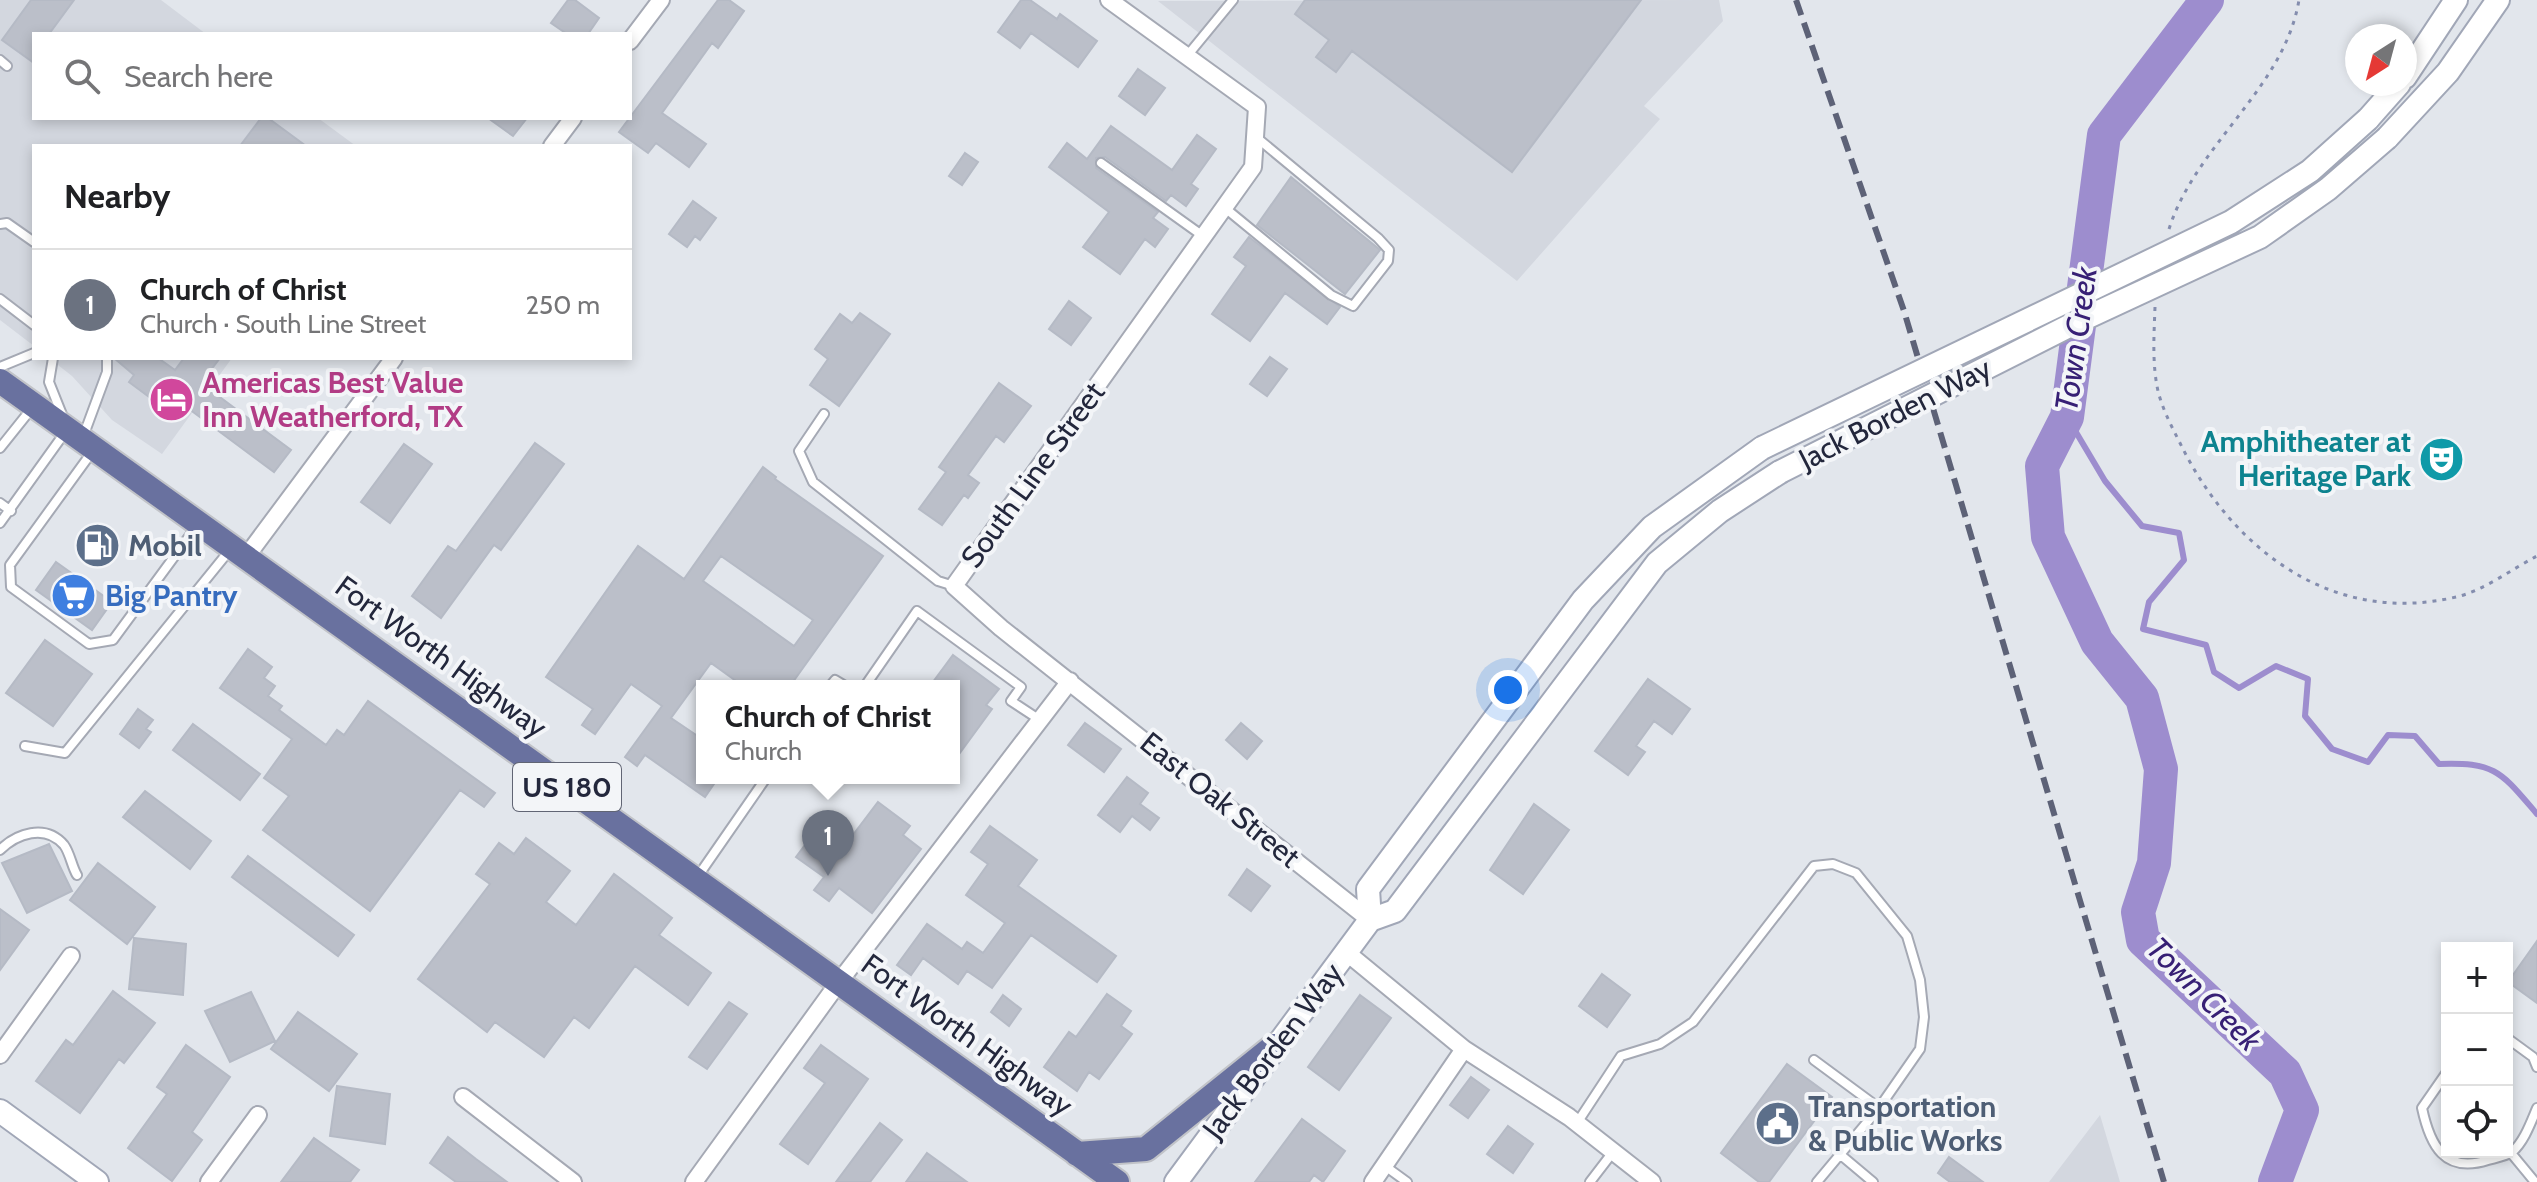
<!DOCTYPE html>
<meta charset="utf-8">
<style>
:root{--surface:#fff;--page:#f2f2f2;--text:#202124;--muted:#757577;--line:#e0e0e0;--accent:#667c3f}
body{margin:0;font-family:Cabin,sans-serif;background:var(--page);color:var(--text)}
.controls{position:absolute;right:24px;bottom:24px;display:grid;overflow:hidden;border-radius:0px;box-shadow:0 4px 12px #0003}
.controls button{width:72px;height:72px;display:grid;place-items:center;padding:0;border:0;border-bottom:2px solid var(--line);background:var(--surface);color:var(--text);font:40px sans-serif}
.compass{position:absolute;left:2345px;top:24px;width:72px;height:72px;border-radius:50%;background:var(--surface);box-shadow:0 4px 12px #0003;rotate:216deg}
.you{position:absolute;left:1508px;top:690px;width:28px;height:28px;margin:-20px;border:6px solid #fff;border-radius:50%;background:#1a73e8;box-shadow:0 0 0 12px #1a73e833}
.badge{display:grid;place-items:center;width:52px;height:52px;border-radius:50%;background:var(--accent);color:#fff;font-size:26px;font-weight:700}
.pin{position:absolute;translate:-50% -66px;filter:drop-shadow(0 2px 4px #0008)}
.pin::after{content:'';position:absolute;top:42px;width:28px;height:24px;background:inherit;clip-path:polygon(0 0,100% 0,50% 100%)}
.popup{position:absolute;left:696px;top:680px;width:264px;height:104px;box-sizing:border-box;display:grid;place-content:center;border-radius:0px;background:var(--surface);filter:drop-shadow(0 2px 6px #0005);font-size:26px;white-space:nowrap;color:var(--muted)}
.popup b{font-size:30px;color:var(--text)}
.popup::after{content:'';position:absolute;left:50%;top:100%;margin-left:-16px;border:16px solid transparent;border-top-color:var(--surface)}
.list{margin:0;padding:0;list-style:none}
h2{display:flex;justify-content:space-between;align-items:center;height:104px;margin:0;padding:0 32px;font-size:34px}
h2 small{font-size:26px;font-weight:400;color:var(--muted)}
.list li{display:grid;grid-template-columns:52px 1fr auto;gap:24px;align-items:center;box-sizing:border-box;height:112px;padding:0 32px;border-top:2px solid var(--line)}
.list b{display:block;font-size:30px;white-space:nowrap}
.list p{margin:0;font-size:26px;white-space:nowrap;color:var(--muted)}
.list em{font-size:26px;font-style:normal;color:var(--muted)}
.icon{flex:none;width:44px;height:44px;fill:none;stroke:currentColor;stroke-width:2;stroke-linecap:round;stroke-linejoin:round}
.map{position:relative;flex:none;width:2537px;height:1182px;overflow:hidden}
.search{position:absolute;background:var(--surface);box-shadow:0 4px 12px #0003;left:32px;top:32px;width:600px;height:88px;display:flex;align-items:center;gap:20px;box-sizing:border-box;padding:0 28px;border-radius:0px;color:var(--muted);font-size:30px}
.panel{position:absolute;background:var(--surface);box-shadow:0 4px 12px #0003;left:32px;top:144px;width:600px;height:216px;border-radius:0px}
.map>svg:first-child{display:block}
</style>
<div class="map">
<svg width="2537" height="1182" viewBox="0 0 2537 1182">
<rect width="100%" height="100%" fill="#e2e6ec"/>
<!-- built -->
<path fill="#d3d7df" d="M0 0H161L206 34H34V118H318L356 146H34V346L0 320Z
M1719 0 1723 21 1644 106 1660 119 1517 281 1158 1Z
M49 358H232L162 454 112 420 72 376Z
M2100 1115 2120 1182H2049Z"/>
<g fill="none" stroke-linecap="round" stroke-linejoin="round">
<!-- stream -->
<path stroke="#9d8dce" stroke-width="6" d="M2067 417 2105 481 2142 526 2179 533 2184 560 2149 602 2143 629 2206 645 2214 672 2239 688 2276 666 2308 679 2305 716 2332 749 2368 762 2388 735 2415 736 2439 764C2496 762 2501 772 2537 814"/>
<!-- river -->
<path stroke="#9d8dce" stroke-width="34" d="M2207 0 2104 135 2067 417 2042 466 2048 537 2097 642 2142 698 2161 769 2154 863 2138 912 2143 940 2285 1073 2302 1110 2275 1182"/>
</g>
<!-- building -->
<path fill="#bbbfc9" stroke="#b5bac5" stroke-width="2" fill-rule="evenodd" d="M31 0H74L49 34H34V63L2 40Z
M568 0H575L599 18 588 34H567L551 23Z
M718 0H729L744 11 718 48 712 43 662 113 706 144 689 167 656 143 648 153 619 132Z
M1021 0H1030L1057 19 1060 14 1097 41 1078 67 1031 33 1020 48 998 32Z
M1305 0H1641L1512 172 1352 51 1336 72 1316 57 1329 40 1295 14Z
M1138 69 1165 88 1145 115 1119 96Z
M261 118H268L306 146H240Z
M488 118H527L513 136Z
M1111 126 1172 170 1197 135 1216 149 1191 184 1198 189 1186 206 1171 195 1166 201 1105 157 1096 158V168L1158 212 1153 218 1168 229 1155 247 1145 239 1120 274 1083 247 1109 212 1049 167 1067 143 1087 159Z
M965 153 978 162 962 185 949 176Z
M1291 177 1380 250 1345 294 1257 225Z
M693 201 716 218 700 240 695 236 687 247 669 234Z
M1249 237 1340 307 1327 324 1285 293 1250 341 1212 314 1246 266 1234 257Z
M1069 301 1091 318 1071 345 1049 329Z
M860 313 890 334 839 406 810 385 828 359 815 349 840 314 852 323Z
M1270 357 1287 369 1267 396 1250 384Z
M114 358H158L175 370 184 358H220L201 383 291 450 274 472 185 406 176 417 129 382 134 375Z
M999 383 1031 406 1004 442 996 436 968 475 979 483 968 498 964 495 942 525 919 509 946 472 939 467Z
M535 443 564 464 501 550 494 545 441 618 412 596 448 546 456 551Z
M404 444 432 464 390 523 361 502Z
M763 467 776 477 775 479 883 556 790 686H743L711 663 671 718 702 739V778H718L705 797 645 755 637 766 625 757 662 706 631 684 595 734 582 725 593 709 546 677 638 546 684 579ZM721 556 813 620 794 646 703 581Z
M56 562 112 602 92 630 36 590Z
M45 640 92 674 53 726 6 693Z
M248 649 272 667 264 678 275 686 268 696 282 706 279 710 326 745 337 730 344 735 368 701 495 793 484 807 460 790 370 911 263 830 289 796 264 778 292 739 220 688Z
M953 655 999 689 986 705 992 709 954 761V686H930Z
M1648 679 1690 709 1672 734 1654 721 1636 746 1645 752 1628 775 1595 751Z
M138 709 153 720 146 729 151 732 139 748 120 734Z
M1085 723 1121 749 1104 772 1068 745Z
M1241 723 1262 741 1247 759 1226 740Z
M193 724 260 774 240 800 173 750Z
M1127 777 1148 793 1140 804 1159 818 1150 830 1132 816 1120 832 1098 815Z
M145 791 211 841 190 869 123 817Z
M878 802 910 826 903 835 921 849 872 913 839 888 829 901 814 890 824 877 796 857 814 833 840 852Z
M1534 804 1569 830 1523 894 1490 870Z
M990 826 1037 860 1018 886 1116 956 1097 982 1031 935 992 988 967 971 958 984 923 958 911 975 897 965 927 924 962 949 967 942 983 953 1005 923 966 895 988 864 971 852Z
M526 838 570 871 546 902 576 925 614 874 672 918 659 935 711 973 688 1005 635 966 589 1028 574 1017 544 1057 495 1022 487 1032 418 979 490 884 476 874 499 843 514 854Z
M49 844 72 891 27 913 2 863Z
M248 856 354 935 338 956 232 877Z
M98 863 155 907 127 944 70 900Z
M1247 869 1270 886 1251 911 1229 895Z
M0 909 29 930 0 970Z
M134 938 186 944 183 995 129 989Z
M2537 941V1003L2508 982Z
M1602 974 1630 995 1607 1027 1579 1006Z
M113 991 155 1023 124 1063 119 1059 80 1113 36 1081 66 1040 73 1045Z
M251 992 275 1041 230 1062 205 1011Z
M1107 994 1131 1011 1121 1026 1132 1034 1099 1079 1089 1072 1077 1091 1044 1067 1069 1032 1076 1037Z
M1003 995 1021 1009 1009 1026 991 1012Z
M1360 995 1391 1018 1339 1090 1308 1067Z
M729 1002 747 1014 707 1069 689 1057Z
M298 1012 357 1054 329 1091 271 1049Z
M186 1045 230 1077 192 1132 202 1140 172 1181 128 1148 167 1094 157 1087Z
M821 1045 868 1079 808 1164 780 1144 825 1083 804 1068Z
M1787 1064 1832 1097 1769 1182H1759L1721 1153Z
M1471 1077 1489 1090 1468 1118 1450 1105Z
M337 1086 390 1094 385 1144 330 1136Z
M1302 1119 1345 1151 1323 1182 1314 1175 1309 1182H1255Z
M880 1123 902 1140 870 1182H836Z
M1508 1126 1533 1144 1513 1173 1487 1154Z
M448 1137 476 1159 507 1182H456L430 1163Z
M314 1138 359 1170 350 1182H281Z
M927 1153 967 1182H906Z
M1949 1157 1983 1182H1950L1938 1173Z"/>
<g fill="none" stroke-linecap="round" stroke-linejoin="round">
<defs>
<path id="lane" d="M1187 56 1233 0
M0 60 7 66
M1101 163 1203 236
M1225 208 1331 295 1353 306 1388 261 1389 250 1378 238 1256 137
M0 224 7 223 34 242
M0 299 34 325
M53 358 49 382 63 417
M0 367 34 353
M824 414 799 451 813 482 938 581 954 586
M83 437 107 372V358
M0 448 32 408
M92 452 10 565 11 587 89 644 113 640 196 527
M0 503 11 511
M0 523 66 431
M830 686 835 680 845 686
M865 686 917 611 1021 687 1011 701 1040 720
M25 746 65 753 229 551
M0 850C16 834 45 823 64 845 70 853 72 867 77 875
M696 879 766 778
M2507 1038 2533 1057 2537 1067
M1814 1060 1879 1108 1817 1182
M2447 1072 2422 1108C2430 1145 2444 1174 2488 1160 2495 1158 2506 1156 2512 1152 2524 1142 2531 1122 2537 1108
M1577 1123 1621 1056 1660 1044 1693 1022 1814 866 1833 864 1856 873 1907 936 1920 980 1924 1017 1920 1049 1879 1108
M2511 1153 2535 1182
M1842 1156 1873 1182
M1385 1166 1407 1182
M1590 1182 1613 1152"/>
<path id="street" d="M1109 0 1257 107 1253 167 954 586 1001 628 1370 920
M630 41 661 0
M552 146 573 118
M246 557 394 358
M1346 952 1464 1049 1569 1117 1652 1182
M0 1055 71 956
M463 1097 573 1182
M209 1182 258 1115
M694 1182 839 982 1070 681
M1373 1182 1464 1049"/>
<path id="secondary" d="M2405 77 2456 0
M2368 119 2399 84
M2387 138 2448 72 2498 0
M1370 920 1368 889 1583 600 1652 527 1762 448
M0 1111 97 1182
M1176 1182 1370 920 1395 911 1657 563 1720 511 1780 472"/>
<path id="primary" d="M0 381 1117 1182
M1077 1154 1146 1149 1274 1046"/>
</defs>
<!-- lane casing -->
<use href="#lane" stroke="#a5a9b4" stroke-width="12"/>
<!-- street casing -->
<use href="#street" stroke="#a5a9b4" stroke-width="20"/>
<!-- secondary casing -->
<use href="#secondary" stroke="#a1a7b7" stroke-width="26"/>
<!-- primary casing -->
<use href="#primary" stroke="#c1c3c8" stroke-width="28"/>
<!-- path -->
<path stroke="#848dae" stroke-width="3" stroke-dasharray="4 6" stroke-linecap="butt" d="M2169 229C2196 144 2284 89 2299 0
M2155 307C2154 335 2152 364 2158 391 2163 411 2173 429 2182 447 2234 551 2334 626 2456 597 2483 591 2512 569 2537 556"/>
<!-- lane -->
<use href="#lane" stroke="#fff" stroke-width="8"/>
<!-- street -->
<use href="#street" stroke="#fff" stroke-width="16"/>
<!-- secondary -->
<use href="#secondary" stroke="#fff" stroke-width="22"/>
<!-- primary -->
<use href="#primary" stroke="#69719f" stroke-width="24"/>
<!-- rail -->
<path stroke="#5d6277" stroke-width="6" stroke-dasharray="16 8" stroke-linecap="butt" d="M1796 0 1904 311 2164 1182"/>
<defs>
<path id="secondary-bridge" d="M1762 448 2231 222 2310 171 2368 119
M1780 472 2075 323 2260 237 2328 189 2387 138"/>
</defs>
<!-- secondary-bridge casing -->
<use href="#secondary-bridge" stroke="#a1a7b7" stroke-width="26" stroke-linecap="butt"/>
<!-- secondary-bridge -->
<use href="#secondary-bridge" stroke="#fff" stroke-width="22"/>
</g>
<!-- icons -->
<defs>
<symbol id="hotel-disc" viewBox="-11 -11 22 22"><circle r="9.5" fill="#d1479c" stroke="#f3f5f8"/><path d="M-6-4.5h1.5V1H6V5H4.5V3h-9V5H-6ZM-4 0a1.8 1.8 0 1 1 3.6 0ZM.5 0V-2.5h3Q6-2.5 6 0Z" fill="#fff"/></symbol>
<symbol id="theatre-disc" viewBox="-11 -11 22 22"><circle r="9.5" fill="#0f9aa8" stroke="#f3f5f8"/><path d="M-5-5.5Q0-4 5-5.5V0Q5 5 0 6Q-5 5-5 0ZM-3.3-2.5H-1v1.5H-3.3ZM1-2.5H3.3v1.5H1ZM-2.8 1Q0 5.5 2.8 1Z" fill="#fff"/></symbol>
<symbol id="fuel-disc" viewBox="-11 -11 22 22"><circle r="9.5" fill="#5c6f8a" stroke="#f3f5f8"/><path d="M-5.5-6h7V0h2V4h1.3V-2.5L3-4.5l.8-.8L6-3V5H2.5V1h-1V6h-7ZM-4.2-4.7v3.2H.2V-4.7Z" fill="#fff"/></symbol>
<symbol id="supermarket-disc" viewBox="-11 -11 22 22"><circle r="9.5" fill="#3f7fe0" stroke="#f3f5f8"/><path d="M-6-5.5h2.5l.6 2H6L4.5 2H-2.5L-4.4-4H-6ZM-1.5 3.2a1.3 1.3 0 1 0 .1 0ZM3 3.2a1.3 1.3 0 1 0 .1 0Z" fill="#fff"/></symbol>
<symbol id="civic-disc" viewBox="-11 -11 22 22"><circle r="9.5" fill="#5c6f8a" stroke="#f3f5f8"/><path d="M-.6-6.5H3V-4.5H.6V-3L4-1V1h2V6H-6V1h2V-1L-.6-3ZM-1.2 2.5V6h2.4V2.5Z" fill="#fff"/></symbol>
</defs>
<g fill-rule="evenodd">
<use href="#hotel-disc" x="146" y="374" width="51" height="51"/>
<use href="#theatre-disc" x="2416" y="434" width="51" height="51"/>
<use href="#fuel-disc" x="72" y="520" width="51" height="51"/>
<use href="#supermarket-disc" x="48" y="570" width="51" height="51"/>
<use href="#civic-disc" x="1752" y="1098" width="51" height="51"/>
</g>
<g text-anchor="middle" stroke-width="8" stroke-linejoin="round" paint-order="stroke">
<!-- shield labels -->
<rect fill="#f3f5f8" stroke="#616574" stroke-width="2" x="513" y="763" width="108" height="48" rx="6"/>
<g font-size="28" font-weight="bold" fill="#23273c">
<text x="567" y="797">US 180</text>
</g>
<!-- hotel labels -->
<g font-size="30" font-weight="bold" fill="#b23c85" stroke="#f3f5f8" text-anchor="start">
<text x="202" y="393">Americas Best Value<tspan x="202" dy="34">Inn Weatherford, TX</tspan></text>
</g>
<!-- street labels -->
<g font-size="30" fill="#23273c" stroke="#f3f5f8">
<text transform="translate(1895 414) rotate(-27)" y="10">Jack Borden Way</text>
<text transform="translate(1033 475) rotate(-54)" y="10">South Line Street</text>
<text transform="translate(441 657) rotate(36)" y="10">Fort Worth Highway</text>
<text transform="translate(1220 800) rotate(39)" y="10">East Oak Street</text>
<text transform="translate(967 1035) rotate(36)" y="10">Fort Worth Highway</text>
<text transform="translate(1273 1051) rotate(-53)" y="10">Jack Borden Way</text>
</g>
<!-- culture labels -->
<g font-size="30" font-weight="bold" fill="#0d838f" stroke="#f3f5f8" text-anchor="end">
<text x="2411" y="452">Amphitheater at<tspan x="2411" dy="34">Heritage Park</tspan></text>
</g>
<!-- service labels -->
<g font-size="30" font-weight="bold" fill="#4e5e75" stroke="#f3f5f8" text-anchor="start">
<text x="128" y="556">Mobil</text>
<text x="1808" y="1117">Transportation<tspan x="1808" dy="34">&amp; Public Works</tspan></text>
</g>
<!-- shop labels -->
<g font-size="30" font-weight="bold" fill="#366cbe" stroke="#f3f5f8" text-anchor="start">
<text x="105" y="606">Big Pantry</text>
</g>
<!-- water labels -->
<g font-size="32" font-style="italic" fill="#372075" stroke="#f3f5f8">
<text transform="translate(2076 339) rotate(-82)" y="11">Town Creek</text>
<text transform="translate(2204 994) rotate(45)" y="11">Town Creek</text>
</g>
</g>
</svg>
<div class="controls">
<button>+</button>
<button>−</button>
<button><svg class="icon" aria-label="locate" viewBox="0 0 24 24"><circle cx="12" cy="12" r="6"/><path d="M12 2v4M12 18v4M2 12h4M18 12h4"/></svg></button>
</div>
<svg class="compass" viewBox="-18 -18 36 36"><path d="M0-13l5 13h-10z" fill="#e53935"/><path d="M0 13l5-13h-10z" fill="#757577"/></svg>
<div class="you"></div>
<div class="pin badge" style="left:828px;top:876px;background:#6b7280">1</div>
<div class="popup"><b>Church of Christ</b>Church</div>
<div class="search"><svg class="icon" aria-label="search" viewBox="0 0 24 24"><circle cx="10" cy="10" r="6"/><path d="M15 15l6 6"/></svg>Search here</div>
<section class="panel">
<h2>Nearby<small></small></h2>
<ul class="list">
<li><span class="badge" style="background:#6b7280">1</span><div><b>Church of Christ</b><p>Church · South Line Street</p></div><em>250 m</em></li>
</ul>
</section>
</div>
